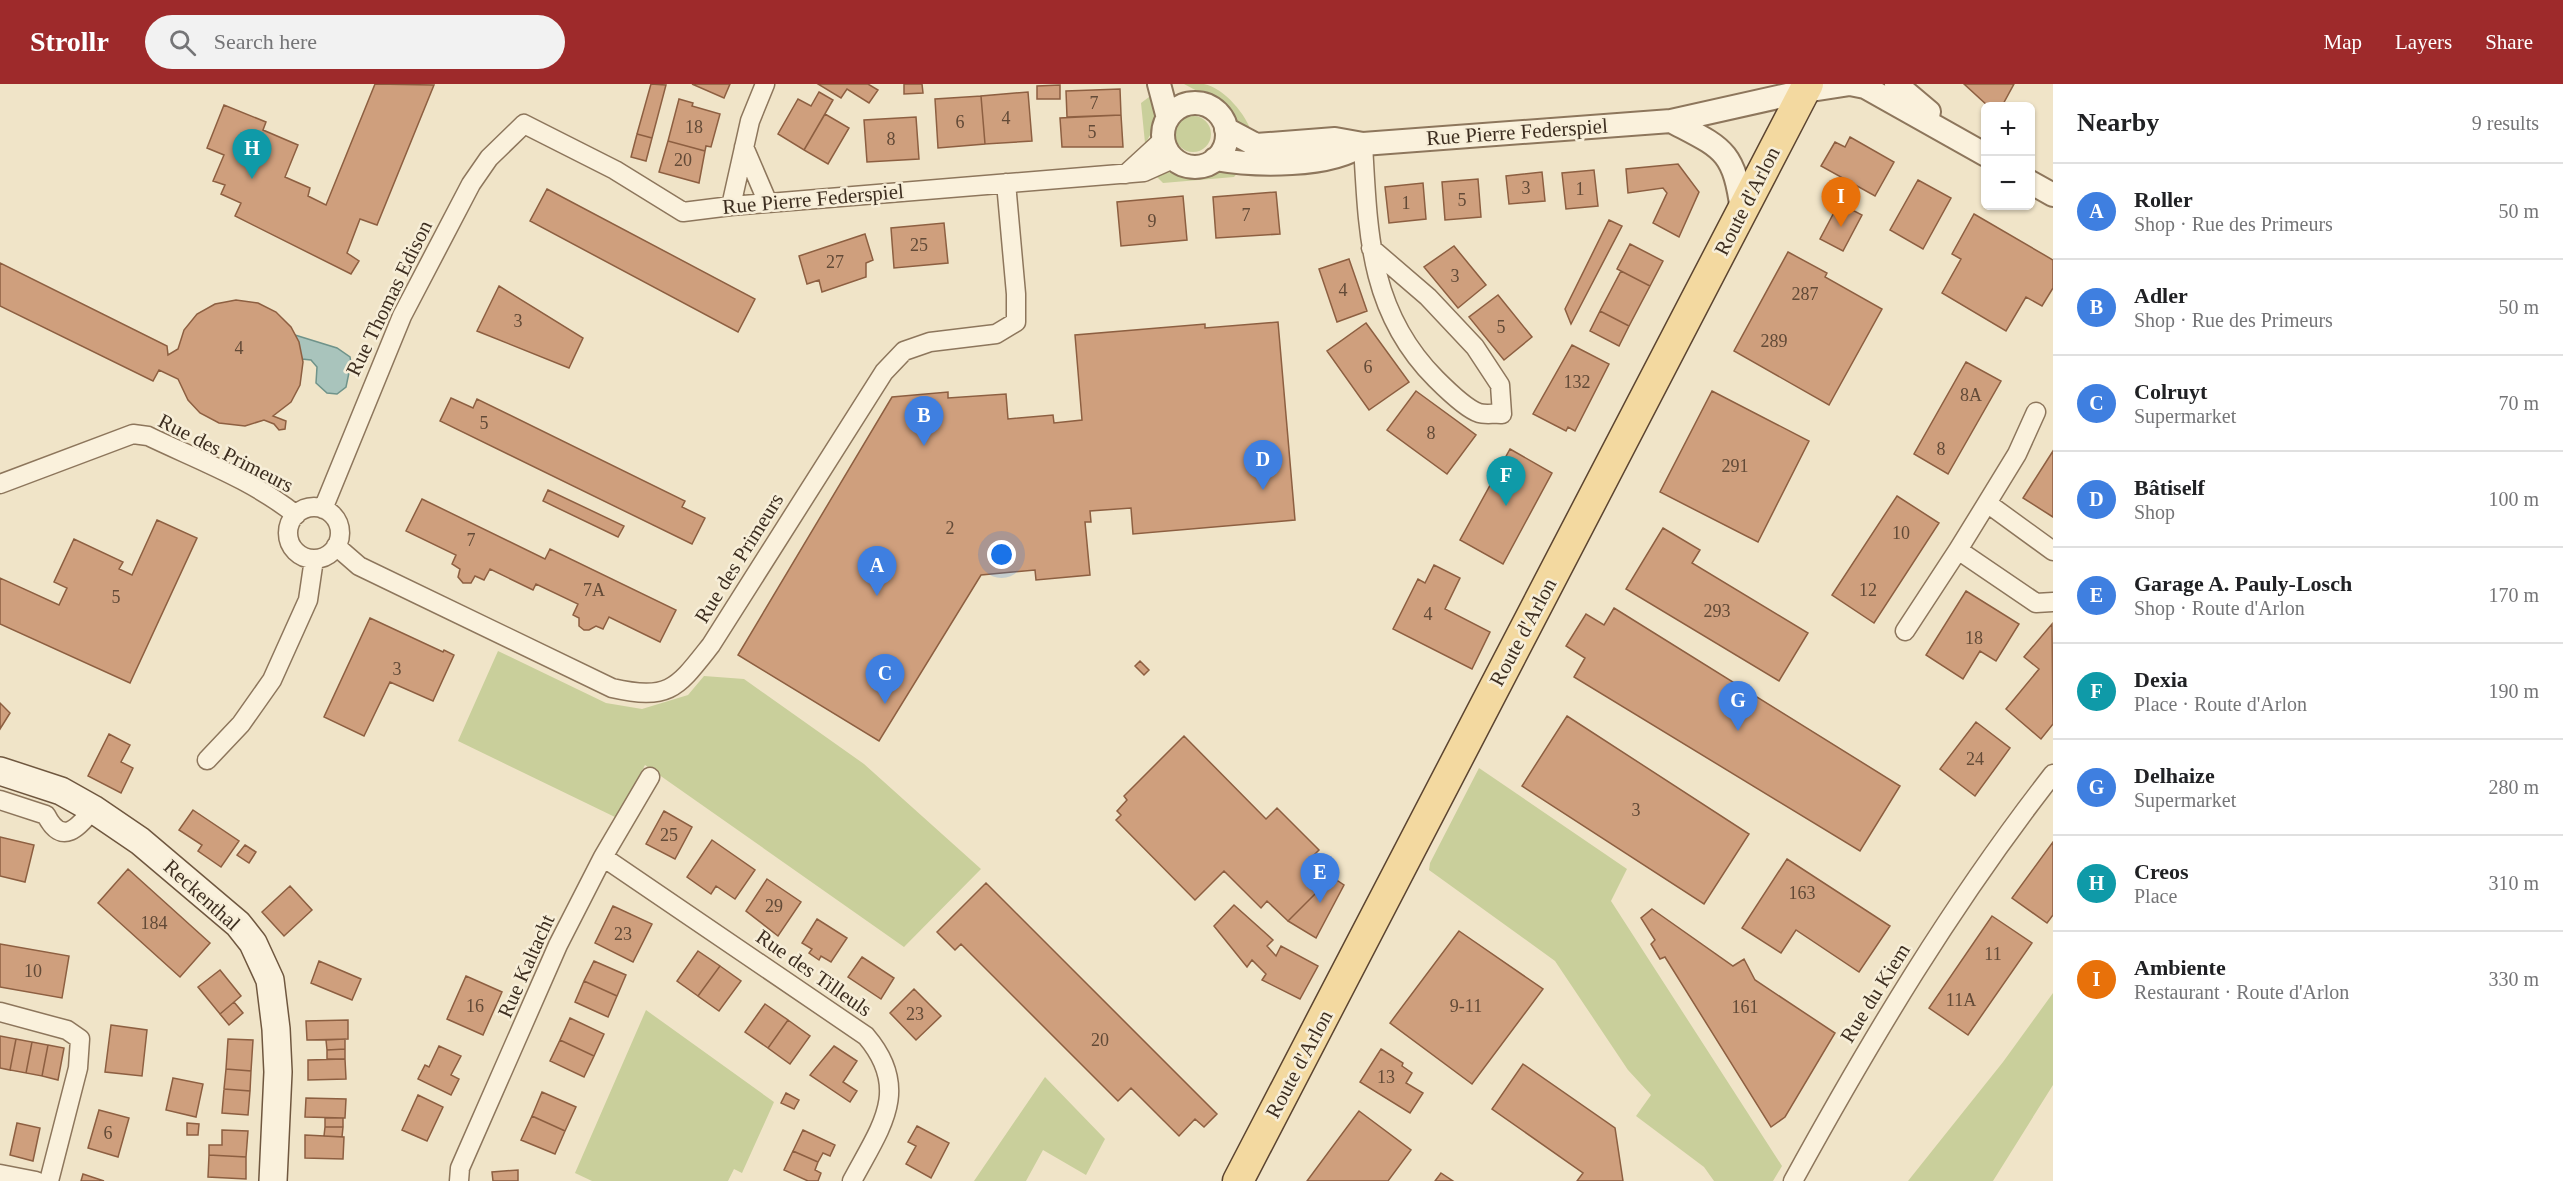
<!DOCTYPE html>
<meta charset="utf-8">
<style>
:root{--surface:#fff;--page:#f2f2f2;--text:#202124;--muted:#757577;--line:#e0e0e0;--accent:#9e2a2b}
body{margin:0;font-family:Georgia,serif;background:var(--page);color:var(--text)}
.controls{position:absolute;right:18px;top:18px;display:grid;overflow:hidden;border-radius:9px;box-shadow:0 2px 4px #0004}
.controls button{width:54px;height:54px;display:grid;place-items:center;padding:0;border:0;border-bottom:2px solid var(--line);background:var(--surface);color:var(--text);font:30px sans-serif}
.you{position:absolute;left:1002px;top:471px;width:21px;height:21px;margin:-15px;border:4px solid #fff;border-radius:50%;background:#1a73e8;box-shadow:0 0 0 9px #1a73e833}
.badge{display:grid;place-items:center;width:39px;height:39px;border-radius:50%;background:var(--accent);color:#fff;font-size:20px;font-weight:700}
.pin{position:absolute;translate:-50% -50px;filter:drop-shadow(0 2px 3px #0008)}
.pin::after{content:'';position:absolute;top:32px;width:21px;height:18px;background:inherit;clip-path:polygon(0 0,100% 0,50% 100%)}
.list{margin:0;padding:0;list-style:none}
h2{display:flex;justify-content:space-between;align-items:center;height:78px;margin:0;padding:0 24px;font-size:26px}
h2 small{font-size:20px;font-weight:400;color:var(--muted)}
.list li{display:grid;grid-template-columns:39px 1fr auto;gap:18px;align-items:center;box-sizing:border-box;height:96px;padding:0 24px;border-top:2px solid var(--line)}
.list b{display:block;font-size:22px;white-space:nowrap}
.list p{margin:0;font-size:20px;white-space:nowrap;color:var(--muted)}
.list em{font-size:20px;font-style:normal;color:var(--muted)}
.icon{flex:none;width:33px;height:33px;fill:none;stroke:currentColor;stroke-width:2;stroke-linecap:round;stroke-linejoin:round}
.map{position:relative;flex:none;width:2053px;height:1097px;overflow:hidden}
header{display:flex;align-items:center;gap:36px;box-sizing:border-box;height:84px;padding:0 30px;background:var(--accent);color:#fff}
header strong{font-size:28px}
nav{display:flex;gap:33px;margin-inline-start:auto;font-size:21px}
.search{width:420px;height:54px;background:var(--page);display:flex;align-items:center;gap:15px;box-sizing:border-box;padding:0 21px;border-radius:33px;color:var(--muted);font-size:22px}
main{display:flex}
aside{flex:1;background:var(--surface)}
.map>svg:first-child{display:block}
</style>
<header>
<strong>Strollr</strong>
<div class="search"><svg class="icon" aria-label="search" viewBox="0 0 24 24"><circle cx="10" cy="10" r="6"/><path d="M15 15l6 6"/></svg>Search here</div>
<nav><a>Map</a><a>Layers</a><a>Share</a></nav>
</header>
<main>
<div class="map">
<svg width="2053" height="1097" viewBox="0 0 2053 1097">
<rect width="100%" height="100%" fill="#f0e4c8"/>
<!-- green -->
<path fill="#c9cf9b" d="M1184 0C1191 0 1198 0 1204 0 1224 4 1247 31 1252 50L1241 45 1220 19Z
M1153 10C1156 28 1157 44 1145 59L1141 19Z
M1175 50a18 18 0 1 1 36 0a18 18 0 1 1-36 0Z
M1216 86 1239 87 1234 93 1163 99 1155 91C1176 83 1192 94 1216 86Z
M498 567 606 619 642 625 688 611 704 592 744 595 864 680 981 785 904 863 645 681 617 734 458 657Z
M1479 684 1627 785 1611 817 1782 1082 1773 1097H1714L1704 1083 1636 1032 1651 1011 1628 986 1555 877 1429 786 1430 779Z
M2053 909V1001L1993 1097H1908L2003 978Z
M646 926 774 1018 742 1089 734 1085 728 1097H592L575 1089Z
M1045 993 1105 1055 1086 1091 1043 1066 1026 1097H974Z"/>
<!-- water -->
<path fill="#a9c4bc" stroke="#6f938a" stroke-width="1.5" d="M295 251 337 264 350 273 351 279 346 303 337 310 327 309 316 299 317 283 311 276 302 275Z"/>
<!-- building -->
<path fill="#cf9f7d" stroke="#8d5f41" stroke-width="1.5" d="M375 0 434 1 377 141 360 135 347 169 359 177 351 190 235 132 241 119 221 110 225 101 213 97 224 71 207 64 224 21 266 38 263 46 298 61 285 93 310 104 308 112 326 121Z
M651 0 666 1 652 54 637 50Z
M692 0H730L724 14Z
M818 0H868L878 6 869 19 847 5 841 14Z
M904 0H922L923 9 904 10Z
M1964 0H2014L2002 22H1988Z
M1060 1V15H1037V2Z
M1120 5 1121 31 1067 33 1066 7Z
M819 8 833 16 804 66 778 50 798 15 811 22Z
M1028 8 1032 57 985 60 981 12Z
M981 12 985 60 938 64 935 15Z
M679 15 693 19 692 22 720 30 711 63 706 62 705 67 668 57Z
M825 30 849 44 828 80 804 66Z
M1121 31 1123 63H1062L1060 34Z
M916 33 919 75 867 78 864 36Z
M637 50 652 54 646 77 631 73Z
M1850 53 1894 78 1875 112 1821 82 1835 58 1845 63Z
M668 57 705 67 699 99 659 88Z
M1678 80 1699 108 1679 153 1653 139 1667 109 1663 104 1628 109 1626 85Z
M1594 86 1598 122 1566 125 1562 89Z
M1542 88 1545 117 1509 120 1506 92Z
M1478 95 1481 133 1445 136 1442 98Z
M1918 96 1951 114 1923 165 1890 146Z
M1423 99 1426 135 1389 139 1385 103Z
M547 105 755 215 738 248 530 137Z
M1276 108 1280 150 1216 154 1213 113Z
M1183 112 1187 156 1121 162 1117 118Z
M1839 119 1862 131 1843 167 1820 155Z
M1974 130 2053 176V204L2042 222 2026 213 2006 247 1942 209 1961 175 1952 170Z
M1609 136 1622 142 1571 240 1565 225Z
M944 139 948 179 894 184 891 144Z
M865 150 873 176 866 179V193L822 208 819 196 807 200 799 172Z
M1630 160 1663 177 1650 202 1617 185Z
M1454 162 1486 201 1458 224 1424 183Z
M1788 168 1827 189 1825 193 1882 225 1829 321 1734 267Z
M1349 175 1367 227 1337 238 1319 185Z
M0 179 167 262 168 271 178 265 184 246 197 230 215 220 236 216 258 219 276 228 291 243 299 258 303 278 300 301 291 318 273 332 286 337 285 345 279 346 274 340 264 336 245 342 219 339 200 329 188 316 178 295 159 286 153 297 0 222Z
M1621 187 1650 202 1629 242 1600 227Z
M499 202 583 254 569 284 477 247Z
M1498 211 1532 253 1504 276 1469 233Z
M1600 227 1629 242 1619 262 1590 247Z
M1278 238 1295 436 1133 450 1131 424 1090 427 1091 438H1085L1090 491 1036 496 1035 486 981 491 879 657 738 571 892 313 948 308V314L1006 310 1008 335 1053 331 1054 339 1082 336 1075 251 1205 240V244Z
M1366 239 1409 298 1369 326 1327 267Z
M1572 261 1609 280 1575 347 1568 343 1566 347 1533 330Z
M1966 278 2001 297 1948 390 1914 370Z
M1416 307 1476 351 1447 390 1387 346Z
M1712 307 1809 357 1758 458 1660 408Z
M451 314 473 324 477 315 685 417 682 423 705 434 692 460 440 337Z
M1510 365 1552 389 1503 480 1460 456Z
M2053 367V433L2023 414Z
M548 406 624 442 618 453 543 417Z
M1897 412 1939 439 1874 539 1832 511Z
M422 415 545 475 550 465 676 526 660 558 609 533 603 545 596 542 589 546H584L579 542V534L573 531 578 520 536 500 533 506 490 485 484 496 475 492 471 499H463L458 493 460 485 452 480 456 471 406 447Z
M157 436 197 454 130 599 0 540V494L59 521 67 504 54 498 74 455 123 478 119 485 132 491Z
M1663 444 1700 466 1692 479 1808 549 1779 597 1626 505Z
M1434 481 1460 494 1445 525 1490 548 1472 585 1393 545 1418 495 1425 499Z
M1966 507 2019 540 1996 577 1980 567 1963 595 1926 571Z
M1614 524 1900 702 1860 767 1574 593 1585 574 1566 562 1586 530 1604 541Z
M370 534 443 568 444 566 454 571 433 617 390 598 364 652 324 633Z
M2052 540 2053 640 2041 655 2006 625 2039 585 2024 573Z
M1140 577 1149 586 1144 591 1135 582Z
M0 619 10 629 0 645Z
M1567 632 1749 750 1704 820 1522 702Z
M1976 638 2010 664 1975 712 1940 685Z
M109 650 130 661 121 678 133 684 121 709 88 692Z
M1184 652 1266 735 1277 724 1319 766 1312 773 1332 793 1288 837 1267 817 1261 824 1224 787 1195 816 1116 736 1121 731 1117 727 1127 716 1124 712Z
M193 726 239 757 221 783 198 767 202 761 179 746Z
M664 727 692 743 675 775 646 760Z
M0 753 34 761 25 798 0 792Z
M712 756 755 786 735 815 716 802 711 810 687 793Z
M2053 758V831L2047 839 2012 814Z
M245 761 256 768 249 779 237 771Z
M1787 775 1890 842 1859 888 1796 846 1781 869 1742 844Z
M128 785 210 859 180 893 98 819Z
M1332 793 1344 801 1316 854 1288 837Z
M767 795 801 818 778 852 746 827Z
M986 799 1217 1030 1204 1043 1195 1035 1179 1052 1131 1004 1118 1017 961 860 955 866 937 848Z
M290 802 312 826 284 852 262 828Z
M1234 821 1273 856 1267 862 1276 872 1281 862 1318 882 1300 915 1262 896 1266 890 1252 876 1247 883 1214 842Z
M613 822 652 840 633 878 595 859Z
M1652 825 1733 882 1744 875 1755 896 1835 949 1785 1033 1771 1043 1665 873 1660 875 1651 860 1655 856 1641 834Z
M1992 832 2032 859 1968 951 1929 924Z
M817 835 847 854 831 878 821 872 819 876 809 869 812 865 802 859Z
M1459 847 1543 905 1472 1000 1390 939Z
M0 860 69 872 62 914 0 903Z
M698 867 720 882 698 912 677 897Z
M862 873 894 894 881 915 848 893Z
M319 877 361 895 352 916 311 899Z
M594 877 626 891 617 912 584 897Z
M720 882 741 897 719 927 698 912Z
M220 886 241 912 220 930 198 903Z
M466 892 502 908 483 951 447 935Z
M584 897 617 912 608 933 575 918Z
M914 905 941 932 916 956 890 929Z
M234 918 243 929 229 941 220 930Z
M765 920 788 936 768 964 745 948Z
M570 934 604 950 594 972 560 956Z
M348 936V955L307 956 306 937Z
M788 936 810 952 790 980 768 964Z
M111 941 147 946 142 992 105 988Z
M0 952 16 955 10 986 0 984Z
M16 955 32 958 26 989 10 986Z
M228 955 253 956 251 987 226 985Z
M345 955V965L327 966 326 956Z
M560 956 594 972 584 993 550 977Z
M32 958 48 961 42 992 26 989Z
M48 961 64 964 58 996 42 992Z
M439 962 461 972 451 991 459 995 451 1011 418 995 425 981 429 983Z
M834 962 857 977 843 998 857 1007 850 1018 810 991Z
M345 965V975H327V966Z
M1381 965 1403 979 1402 982 1412 989 1406 999 1423 1009 1410 1029 1360 998Z
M345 975 346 995 308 996V976Z
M1523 980 1615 1044 1623 1097H1577L1583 1089 1492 1025Z
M226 985 251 987 250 1007 224 1005Z
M173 994 203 1000 196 1033 166 1026Z
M224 1005 250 1007 248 1031 222 1029Z
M542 1008 576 1023 565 1047 532 1032Z
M786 1009 799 1016 794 1025 781 1019Z
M418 1011 443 1023 427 1057 402 1046Z
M306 1014 346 1015 345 1034 305 1033Z
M99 1026 129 1034 118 1073 88 1064Z
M1359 1027 1411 1066 1388 1097H1307Z
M532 1032 565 1047 555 1070 521 1056Z
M325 1034H343V1043H325Z
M17 1039 40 1044 33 1077 10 1071Z
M187 1039 199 1040 198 1051H187Z
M917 1042 949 1059 931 1094 906 1080 916 1062 908 1058Z
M325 1043H343L342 1053 324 1052Z
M222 1046 248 1047 246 1073 209 1071V1061H222Z
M803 1046 835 1061 830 1072 823 1069 818 1078 793 1067Z
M305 1051 344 1053 343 1075 305 1074Z
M793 1067 818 1078 815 1086 821 1089 818 1097H808L784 1086Z
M209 1071 246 1073V1095L208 1093Z
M518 1086V1097H493L492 1088Z
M1441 1089 1453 1097H1435Z
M83 1090 104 1097H81Z"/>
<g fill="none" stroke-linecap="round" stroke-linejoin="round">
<defs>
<path id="minor" d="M1363 60C1368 149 1369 228 1436 295 1445 304 1466 325 1479 329 1485 331 1495 329 1502 330L1500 301 1475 263 1428 213 1371 164
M744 63 768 119
M1126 90 1163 56
M731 122 750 37 765 0
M0 400 133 350 148 352C198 376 253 396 296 431
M1987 419 2017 370 2036 328
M288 449a26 26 0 1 1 52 0a26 26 0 1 1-52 0Z
M323 425 402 232 471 100 489 74 524 40 615 86 683 128 731 122 1144 88 1173 75
M336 462 359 482 612 604C670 617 677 604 711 561L884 288 904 267 930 258 996 250 1016 238V210L1006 99
M2053 467 1987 419 1958 466 2036 519 2053 518
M1905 547 1958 466
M207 676 241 640 272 596 308 516 314 475
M0 716 46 731C62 763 79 743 93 725
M603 773 866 952C912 1006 880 1044 852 1097
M0 928 67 946 80 955 78 984 49 1097
M0 1090 36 1097
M459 1097 460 1084 558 861 603 773 650 693
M1793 1097C1871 955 1953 818 2053 690"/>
<path id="tertiary" d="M1159 0 1168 34
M1896 0 1929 28
M1163 51a32 32 0 1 1 64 0a32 32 0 1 1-64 0Z
M1671 37C1722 64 1734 65 1742 127
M1226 45 1256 61 1335 55 1363 60 1671 37 1805 7 1850 0 1865 3 1986 71
M1215 75C1254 82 1331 84 1363 60
M2030 98 2053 111"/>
<path id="secondary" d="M0 687 61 707 93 725 140 757 238 840 253 859 270 896 276 945 278 988 273 1097"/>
<path id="primary" d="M1238 1097 1808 0"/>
</defs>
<!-- minor casing -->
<use href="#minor" stroke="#8d765c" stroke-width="21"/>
<!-- tertiary casing -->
<use href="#tertiary" stroke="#8d765c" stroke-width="26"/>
<!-- secondary casing -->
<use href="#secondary" stroke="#6f573f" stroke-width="30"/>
<!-- primary casing -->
<use href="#primary" stroke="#5b4430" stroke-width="33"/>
<!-- minor -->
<use href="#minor" stroke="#faf1dc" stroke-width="18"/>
<!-- tertiary -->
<use href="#tertiary" stroke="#faf1dc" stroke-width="22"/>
<!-- secondary -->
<use href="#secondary" stroke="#faf1dc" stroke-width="27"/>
<!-- primary -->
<use href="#primary" stroke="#f3d9a0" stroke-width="30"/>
</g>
<g text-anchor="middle" stroke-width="5" stroke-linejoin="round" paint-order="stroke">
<!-- number labels -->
<g font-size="18" fill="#624a37">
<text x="1094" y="25">7</text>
<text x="1006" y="40">4</text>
<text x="960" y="44">6</text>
<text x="694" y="49">18</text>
<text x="1092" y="54">5</text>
<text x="891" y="61">8</text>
<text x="683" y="82">20</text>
<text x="1526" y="110">3</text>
<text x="1580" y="111">1</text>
<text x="1462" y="122">5</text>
<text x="1406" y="125">1</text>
<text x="1246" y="137">7</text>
<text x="1152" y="143">9</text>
<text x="919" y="167">25</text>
<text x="835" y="184">27</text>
<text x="1455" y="198">3</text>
<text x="1343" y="212">4</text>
<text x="1805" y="216">287</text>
<text x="518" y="243">3</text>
<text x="1501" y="249">5</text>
<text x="1774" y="263">289</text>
<text x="239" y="270">4</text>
<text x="1368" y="289">6</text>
<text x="1577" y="304">132</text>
<text x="1971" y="317">8A</text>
<text x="484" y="345">5</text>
<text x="1431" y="355">8</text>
<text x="1941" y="371">8</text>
<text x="1735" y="388">291</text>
<text x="950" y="450">2</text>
<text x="1901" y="455">10</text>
<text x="471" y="462">7</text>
<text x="594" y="512">7A</text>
<text x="1868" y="512">12</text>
<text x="116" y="519">5</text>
<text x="1717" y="533">293</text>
<text x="1428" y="536">4</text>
<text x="1974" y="560">18</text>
<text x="397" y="591">3</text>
<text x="1975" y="681">24</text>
<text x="1636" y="732">3</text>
<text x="669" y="757">25</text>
<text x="1802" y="815">163</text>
<text x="774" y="828">29</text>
<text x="154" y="845">184</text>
<text x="623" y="856">23</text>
<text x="1993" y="876">11</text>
<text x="33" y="893">10</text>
<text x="1961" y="922">11A</text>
<text x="475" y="928">16</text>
<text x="1466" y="928">9-11</text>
<text x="1745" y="929">161</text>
<text x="915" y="936">23</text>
<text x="1100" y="962">20</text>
<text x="1386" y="999">13</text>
<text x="108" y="1055">6</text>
</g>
<!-- street labels -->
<g font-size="21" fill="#3d2e20" stroke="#f7eed8">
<text transform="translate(1517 48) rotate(-4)" y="7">Rue Pierre Federspiel</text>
<text transform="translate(813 115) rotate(-5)" y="7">Rue Pierre Federspiel</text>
<text transform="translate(1747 117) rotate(-63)" y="7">Route d'Arlon</text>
<text transform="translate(389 214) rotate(-64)" y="7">Rue Thomas Edison</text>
<text transform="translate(226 369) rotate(27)" y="7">Rue des Primeurs</text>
<text transform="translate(739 474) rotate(-58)" y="7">Rue des Primeurs</text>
<text transform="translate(1523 548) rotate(-62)" y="7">Route d'Arlon</text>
<text transform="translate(202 811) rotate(42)" y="7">Reckenthal</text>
<text transform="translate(526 882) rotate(-66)" y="7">Rue Kaltacht</text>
<text transform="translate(814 889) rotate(35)" y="7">Rue des Tilleuls</text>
<text transform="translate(1875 909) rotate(-58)" y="7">Rue du Kiem</text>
<text transform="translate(1299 980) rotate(-62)" y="7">Route d'Arlon</text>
</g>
</g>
</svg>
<div class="controls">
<button>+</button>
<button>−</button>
</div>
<div class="you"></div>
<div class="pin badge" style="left:877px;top:512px;background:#3f7fe0">A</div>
<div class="pin badge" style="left:924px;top:362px;background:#3f7fe0">B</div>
<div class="pin badge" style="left:885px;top:620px;background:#3f7fe0">C</div>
<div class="pin badge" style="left:1263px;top:406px;background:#3f7fe0">D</div>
<div class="pin badge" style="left:1320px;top:819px;background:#3f7fe0">E</div>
<div class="pin badge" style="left:1506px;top:422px;background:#0f9aa8">F</div>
<div class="pin badge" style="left:1738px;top:647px;background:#3f7fe0">G</div>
<div class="pin badge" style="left:252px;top:95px;background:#0f9aa8">H</div>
<div class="pin badge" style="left:1841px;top:143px;background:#e8710a">I</div>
</div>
<aside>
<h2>Nearby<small>9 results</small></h2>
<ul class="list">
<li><span class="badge" style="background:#3f7fe0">A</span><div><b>Roller</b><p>Shop · Rue des Primeurs</p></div><em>50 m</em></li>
<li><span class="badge" style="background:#3f7fe0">B</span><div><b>Adler</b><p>Shop · Rue des Primeurs</p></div><em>50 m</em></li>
<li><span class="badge" style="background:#3f7fe0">C</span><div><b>Colruyt</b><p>Supermarket</p></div><em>70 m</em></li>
<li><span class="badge" style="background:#3f7fe0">D</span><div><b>Bâtiself</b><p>Shop</p></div><em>100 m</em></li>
<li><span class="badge" style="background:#3f7fe0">E</span><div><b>Garage A. Pauly-Losch</b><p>Shop · Route d'Arlon</p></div><em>170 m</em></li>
<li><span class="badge" style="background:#0f9aa8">F</span><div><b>Dexia</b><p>Place · Route d'Arlon</p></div><em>190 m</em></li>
<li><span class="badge" style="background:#3f7fe0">G</span><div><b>Delhaize</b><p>Supermarket</p></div><em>280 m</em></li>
<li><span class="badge" style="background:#0f9aa8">H</span><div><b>Creos</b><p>Place</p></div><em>310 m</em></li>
<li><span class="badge" style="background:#e8710a">I</span><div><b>Ambiente</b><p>Restaurant · Route d'Arlon</p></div><em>330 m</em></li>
</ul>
</aside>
</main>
